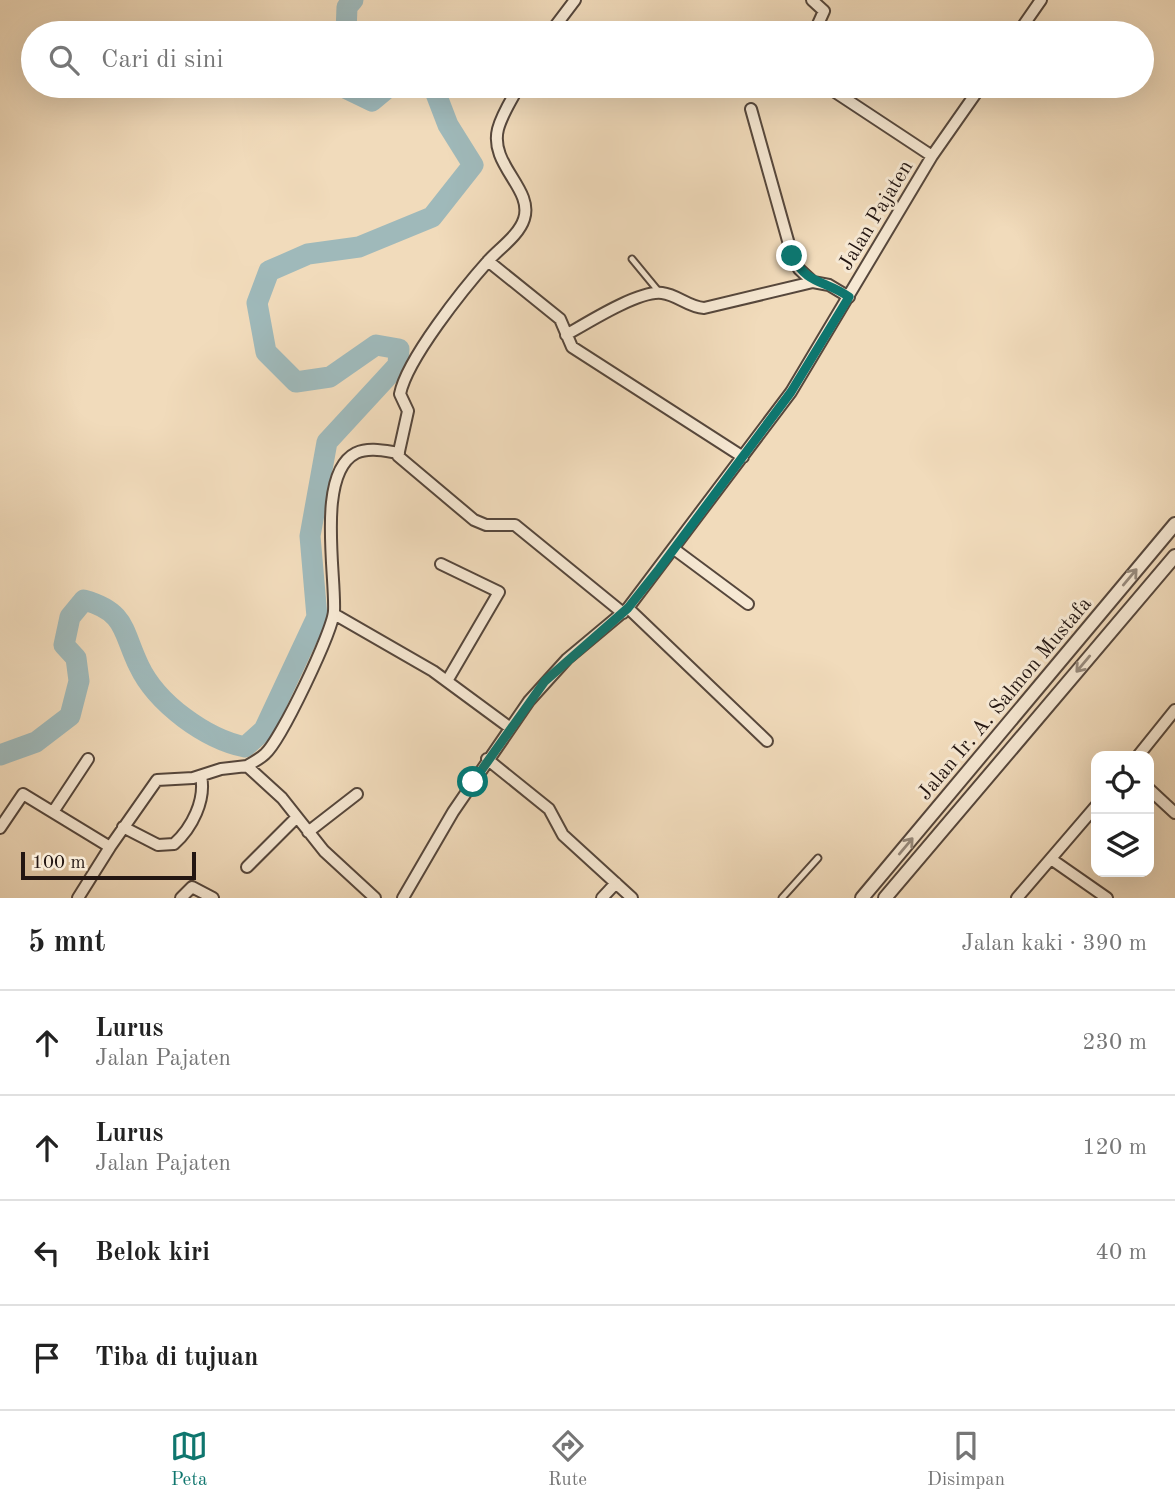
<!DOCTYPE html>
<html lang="id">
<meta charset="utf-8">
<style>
:root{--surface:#fff;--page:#f2f2f2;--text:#222;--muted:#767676;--line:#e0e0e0;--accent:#0f766e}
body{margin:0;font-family:"Old Standard TT",serif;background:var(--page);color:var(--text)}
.controls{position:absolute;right:21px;bottom:21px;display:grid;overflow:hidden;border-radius:14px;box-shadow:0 7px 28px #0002}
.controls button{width:63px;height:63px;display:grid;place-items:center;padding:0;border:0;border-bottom:2px solid var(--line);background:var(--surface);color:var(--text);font:35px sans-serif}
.scale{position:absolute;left:21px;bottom:18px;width:175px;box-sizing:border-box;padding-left:7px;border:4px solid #231612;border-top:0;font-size:19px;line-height:24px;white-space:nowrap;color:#231612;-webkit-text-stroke:5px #f6e8d3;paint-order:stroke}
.stop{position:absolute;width:21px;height:21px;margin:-16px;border:5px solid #0f766e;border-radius:50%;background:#fff}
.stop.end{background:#0f766e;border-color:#fff;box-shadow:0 2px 7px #0008}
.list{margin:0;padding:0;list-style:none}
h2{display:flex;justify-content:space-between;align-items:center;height:91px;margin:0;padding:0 28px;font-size:30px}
h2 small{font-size:23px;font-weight:400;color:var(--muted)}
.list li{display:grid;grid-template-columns:46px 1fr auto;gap:21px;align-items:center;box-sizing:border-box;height:105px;padding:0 28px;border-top:2px solid var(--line)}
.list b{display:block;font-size:26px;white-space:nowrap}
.list p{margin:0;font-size:23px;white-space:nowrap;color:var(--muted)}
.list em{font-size:23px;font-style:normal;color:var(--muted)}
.icon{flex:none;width:38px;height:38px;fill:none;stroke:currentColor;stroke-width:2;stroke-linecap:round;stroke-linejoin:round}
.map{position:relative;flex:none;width:1175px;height:898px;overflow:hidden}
.search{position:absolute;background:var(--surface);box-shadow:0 7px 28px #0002;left:21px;right:21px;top:21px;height:77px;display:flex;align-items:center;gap:18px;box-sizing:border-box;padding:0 24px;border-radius:38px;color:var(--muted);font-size:26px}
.sheet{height:511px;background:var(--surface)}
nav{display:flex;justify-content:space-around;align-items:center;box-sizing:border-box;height:98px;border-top:2px solid var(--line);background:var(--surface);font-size:19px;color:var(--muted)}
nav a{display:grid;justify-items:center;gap:4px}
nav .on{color:var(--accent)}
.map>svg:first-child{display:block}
</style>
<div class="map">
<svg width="1175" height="898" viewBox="0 0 1175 898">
<rect width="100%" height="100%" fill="#f1dbbb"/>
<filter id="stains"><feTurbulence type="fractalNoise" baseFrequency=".00286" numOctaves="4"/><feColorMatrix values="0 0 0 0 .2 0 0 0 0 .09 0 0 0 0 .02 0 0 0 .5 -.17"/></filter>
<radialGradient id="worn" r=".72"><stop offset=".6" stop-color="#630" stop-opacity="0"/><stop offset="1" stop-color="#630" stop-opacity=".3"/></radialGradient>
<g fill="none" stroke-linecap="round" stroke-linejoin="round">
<!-- river -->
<path stroke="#9fb9ba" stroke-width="21" d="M346 33 347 7 353 0
M341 86 372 101 390 86
M0 755 36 742 70 716 79 681 76 658 64 645 70 617 84 600C127 612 122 631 139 666 157 704 206 739 245 747L264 730 317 617 310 536 327 442 398 365 399 349 376 345 330 377 296 382 266 352 257 303 269 271 308 254 359 247 432 217 473 165 448 125 433 86"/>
<defs>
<path id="service" d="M632 259 660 293
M782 898 818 858"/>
<path id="minor" d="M812 0 824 11 814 33
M550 33 575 0
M1018 33 1041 0
M519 86C512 99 502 114 498 129 489 165 534 189 524 219 519 235 500 248 489 260 464 288 407 359 400 394L408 411 398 456 474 520 486 525H515L623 613
M826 86 932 156
M751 109 792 255 799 269 813 282
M488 261 560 319 572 347 743 457
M566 335C587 323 639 290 662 293 678 295 688 307 704 308L813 282 829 285 849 297
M674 549 748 604
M441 564 499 592 447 681
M628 608 767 741
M334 614 433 671 509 727
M1138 756 1175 710
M487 759 549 809 563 835 632 898
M247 766C253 762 260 759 265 754 281 740 333 631 334 611 336 575 316 473 356 453 369 447 385 451 399 453
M1149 789 1175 813
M53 812 88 759
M123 827 158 845 174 844C192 828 206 800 201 776
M0 828 23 794 110 847 157 780 193 778 221 769 247 766 282 798 324 851 375 898
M308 832 357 794
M1051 859 1107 898
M247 867 297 817
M78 898 110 847
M181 898 192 887 213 898
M403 898 453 812 529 701 567 659 628 608 791 392 932 156 981 86
M602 898 616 883
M1017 898 1096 806"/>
<path id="tertiary" d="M862 898 1175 524
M885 898 1175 556"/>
</defs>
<!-- service casing -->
<use href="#service" stroke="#56473c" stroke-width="9"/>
<!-- minor casing -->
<use href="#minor" stroke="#56473c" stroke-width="14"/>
<!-- tertiary casing -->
<use href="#tertiary" stroke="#56473c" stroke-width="16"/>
<!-- service -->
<use href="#service" stroke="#f6e8d3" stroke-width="5"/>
<!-- minor -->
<use href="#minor" stroke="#f6e8d3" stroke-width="10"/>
<!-- tertiary -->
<use href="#tertiary" stroke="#f6e8d3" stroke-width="12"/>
</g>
<!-- one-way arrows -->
<defs><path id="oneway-shaft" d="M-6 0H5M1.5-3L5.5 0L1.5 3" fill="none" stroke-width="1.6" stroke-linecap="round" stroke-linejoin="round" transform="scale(1.75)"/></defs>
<g stroke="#978a7c">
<use href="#oneway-shaft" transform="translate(1130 577) rotate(-50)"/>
<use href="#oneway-shaft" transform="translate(1083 664) rotate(130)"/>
<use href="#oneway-shaft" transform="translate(906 846) rotate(-50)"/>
</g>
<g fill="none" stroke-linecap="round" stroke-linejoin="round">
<!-- route -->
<path stroke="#0f766e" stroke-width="9" d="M473 782 545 681 628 608 659 569 791 392 849 297C825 280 807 285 792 256"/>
</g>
<g text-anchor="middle" stroke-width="6" stroke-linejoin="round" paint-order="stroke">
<!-- street labels -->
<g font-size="21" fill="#231612" stroke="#f6e8d3">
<text transform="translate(875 215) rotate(-59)" y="7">Jalan Pajaten</text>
<text transform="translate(1004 698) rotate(-50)" y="7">Jalan Ir. A. Salmon Mustafa</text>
</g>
</g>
<rect width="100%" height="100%" filter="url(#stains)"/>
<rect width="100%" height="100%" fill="url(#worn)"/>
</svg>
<div class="controls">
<button><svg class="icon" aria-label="locate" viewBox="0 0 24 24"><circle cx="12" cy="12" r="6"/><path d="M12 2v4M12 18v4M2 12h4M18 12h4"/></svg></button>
<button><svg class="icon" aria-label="layers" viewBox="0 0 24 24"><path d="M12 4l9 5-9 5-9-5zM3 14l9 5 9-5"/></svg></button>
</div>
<div class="scale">100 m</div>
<div class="stop" style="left:473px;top:782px"></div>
<div class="stop end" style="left:792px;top:256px"></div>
<div class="search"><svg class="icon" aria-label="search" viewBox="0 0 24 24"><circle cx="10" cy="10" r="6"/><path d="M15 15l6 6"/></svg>Cari di sini</div>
</div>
<section class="sheet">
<h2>5 mnt<small>Jalan kaki · 390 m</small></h2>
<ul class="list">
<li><svg class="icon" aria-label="ahead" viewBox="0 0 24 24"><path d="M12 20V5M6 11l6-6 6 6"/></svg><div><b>Lurus</b><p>Jalan Pajaten</p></div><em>230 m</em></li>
<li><svg class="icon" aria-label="ahead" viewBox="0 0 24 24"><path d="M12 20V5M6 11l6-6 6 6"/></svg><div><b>Lurus</b><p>Jalan Pajaten</p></div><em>120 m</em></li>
<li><svg class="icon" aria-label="left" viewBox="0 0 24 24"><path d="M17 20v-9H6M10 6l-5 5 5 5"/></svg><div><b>Belok kiri</b></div><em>40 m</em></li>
<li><svg class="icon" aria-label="arrive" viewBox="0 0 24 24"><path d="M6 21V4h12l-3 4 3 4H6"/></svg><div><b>Tiba di tujuan</b></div></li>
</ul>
</section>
<nav>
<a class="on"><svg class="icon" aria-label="map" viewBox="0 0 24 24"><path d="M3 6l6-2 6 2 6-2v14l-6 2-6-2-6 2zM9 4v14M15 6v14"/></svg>Peta</a>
<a><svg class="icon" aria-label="directions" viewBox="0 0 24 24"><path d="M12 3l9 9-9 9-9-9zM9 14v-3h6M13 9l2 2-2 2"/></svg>Rute</a>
<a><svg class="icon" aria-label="saved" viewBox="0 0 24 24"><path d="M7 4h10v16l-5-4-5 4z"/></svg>Disimpan</a>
</nav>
